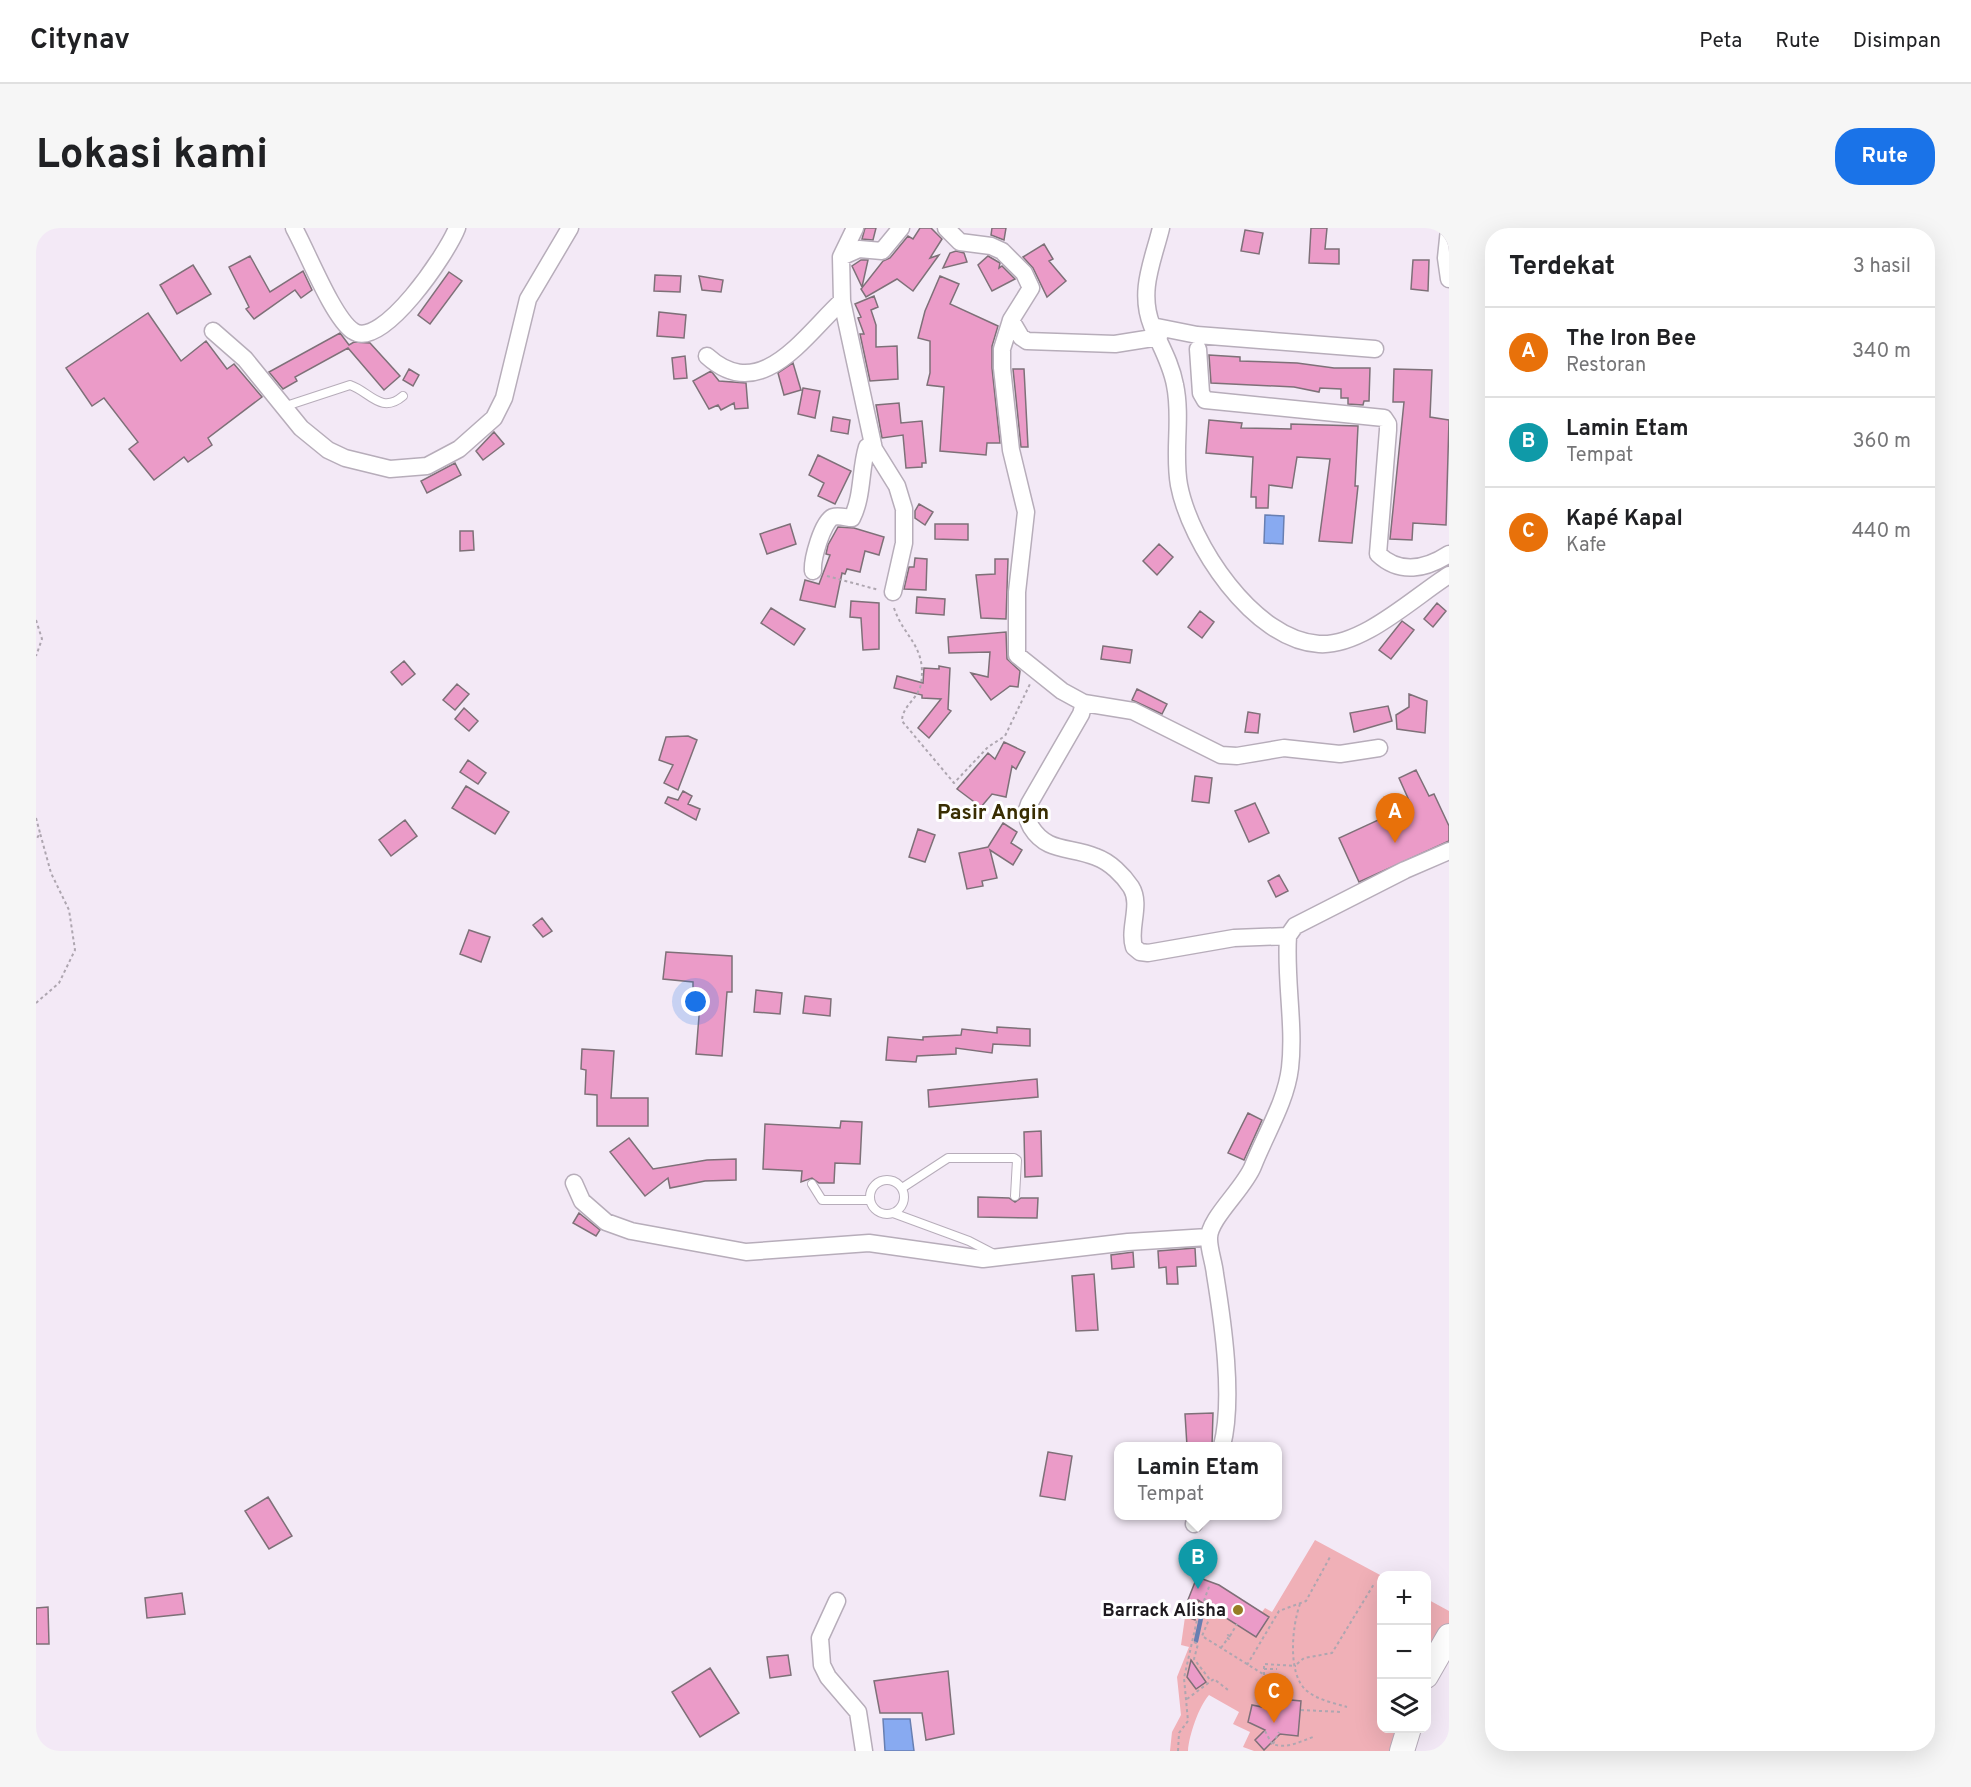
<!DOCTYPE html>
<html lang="id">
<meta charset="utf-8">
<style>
:root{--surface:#fff;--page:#f6f6f6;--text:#202124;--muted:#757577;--line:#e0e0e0;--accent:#1a73e8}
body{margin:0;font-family:Overpass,sans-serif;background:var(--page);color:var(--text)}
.controls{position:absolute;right:18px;bottom:18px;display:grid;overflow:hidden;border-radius:12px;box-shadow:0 6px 24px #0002}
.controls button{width:54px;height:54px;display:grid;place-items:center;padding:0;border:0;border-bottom:2px solid var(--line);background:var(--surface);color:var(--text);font:30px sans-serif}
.you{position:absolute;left:660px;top:774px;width:21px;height:21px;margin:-15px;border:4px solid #fff;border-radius:50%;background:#1a73e8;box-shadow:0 0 0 9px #1a73e833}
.badge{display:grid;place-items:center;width:39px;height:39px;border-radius:50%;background:var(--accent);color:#fff;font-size:20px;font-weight:700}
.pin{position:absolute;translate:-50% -50px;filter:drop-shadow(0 2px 3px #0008)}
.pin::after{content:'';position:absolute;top:32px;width:21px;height:18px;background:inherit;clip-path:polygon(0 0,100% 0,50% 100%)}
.popup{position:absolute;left:1078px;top:1214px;width:168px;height:78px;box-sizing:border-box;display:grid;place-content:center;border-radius:12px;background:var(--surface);filter:drop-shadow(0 2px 4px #0005);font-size:20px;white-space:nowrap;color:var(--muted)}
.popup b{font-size:22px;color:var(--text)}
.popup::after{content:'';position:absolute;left:50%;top:100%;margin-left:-12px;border:12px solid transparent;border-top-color:var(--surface)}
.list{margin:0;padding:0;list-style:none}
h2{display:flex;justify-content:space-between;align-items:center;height:78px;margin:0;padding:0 24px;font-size:26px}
h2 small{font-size:20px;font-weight:400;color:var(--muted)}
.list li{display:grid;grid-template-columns:39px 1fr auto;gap:18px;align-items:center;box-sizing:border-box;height:90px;padding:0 24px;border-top:2px solid var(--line)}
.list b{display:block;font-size:22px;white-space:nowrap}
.list p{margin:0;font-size:20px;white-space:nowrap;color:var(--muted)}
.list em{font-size:20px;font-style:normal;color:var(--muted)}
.icon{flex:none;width:33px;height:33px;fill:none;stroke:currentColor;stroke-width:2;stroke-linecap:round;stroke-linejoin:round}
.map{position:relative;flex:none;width:1413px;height:1523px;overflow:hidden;border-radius:24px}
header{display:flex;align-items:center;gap:36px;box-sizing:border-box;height:84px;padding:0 30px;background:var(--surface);border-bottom:2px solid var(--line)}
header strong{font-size:28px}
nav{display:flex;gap:33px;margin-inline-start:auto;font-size:21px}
.intro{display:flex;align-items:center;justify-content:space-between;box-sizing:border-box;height:144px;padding:0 36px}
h1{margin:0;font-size:42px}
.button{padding:15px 27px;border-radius:24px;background:var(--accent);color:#fff;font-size:21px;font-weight:700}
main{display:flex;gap:36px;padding:0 36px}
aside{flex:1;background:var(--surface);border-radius:24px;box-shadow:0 6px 24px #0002}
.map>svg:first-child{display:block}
</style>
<header>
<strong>Citynav</strong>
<nav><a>Peta</a><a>Rute</a><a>Disimpan</a></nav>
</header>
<div class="intro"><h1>Lokasi kami</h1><a class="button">Rute</a></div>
<main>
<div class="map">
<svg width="1413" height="1523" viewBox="0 0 1413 1523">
<rect width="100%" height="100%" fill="#f3e9f6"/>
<!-- green -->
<path fill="#f0b0b7" d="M1279 1312 1346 1348V1500L1363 1501 1357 1523H1218L1207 1519 1214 1504 1197 1496 1203 1484 1173 1467C1163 1478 1153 1507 1152 1523H1134L1136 1504 1145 1487 1141 1449 1153 1419 1145 1417 1149 1389 1146 1387 1160 1351 1183 1357 1226 1384 1229 1380 1236 1384Z
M1391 1371 1413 1383V1397L1391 1429Z"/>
<!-- water -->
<path fill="#88aaf1" stroke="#687fb2" stroke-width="1.5" d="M1229 287 1248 288 1247 316 1228 315Z
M847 1491H874L878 1523H849Z"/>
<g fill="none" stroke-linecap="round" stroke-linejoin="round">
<!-- stream -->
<path stroke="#687fb2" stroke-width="4.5" d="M1160 1413 1168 1376"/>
</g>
<!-- building -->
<path fill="#eb9bc8" stroke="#7e7078" stroke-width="1.5" d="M829 0H840L837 12 826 11Z
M884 0H895L906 11 894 30 903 27 877 63 861 51 830 69 825 61 847 33 854 30 872 8 877 11Z
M956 0H970L968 12 955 7Z
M1275 0H1291L1289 21H1303V36L1273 35Z
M1209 2 1227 5 1223 26 1205 23Z
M1008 16 1017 31 1013 33 1030 53 1011 69 997 40 987 29Z
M920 23 928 25 931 34 907 40 914 25Z
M214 28 234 64 267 43 276 62 265 70 259 62 218 91 210 81 213 79 193 39Z
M952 28 964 35 963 40 966 38 979 51 956 63 942 37Z
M825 32H832L826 59 816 38Z
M1377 32H1393L1392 63 1375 61Z
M157 37 175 66 141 86 124 57Z
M413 44 426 53 394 96 382 87Z
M619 47 645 48 644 64 618 63Z
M663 48 687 52 685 64 666 62Z
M904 48 923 56 914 76 962 98 956 118V140L964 215H951L950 227 904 223 908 159 891 157 894 145V113L882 110 889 83Z
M838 68 842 79 835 82 840 97V119L861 118 862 151 834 153 824 106H828L822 90 825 89 819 76Z
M623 84 650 87 648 110 621 108Z
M112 85 145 133 170 113 191 141 198 136 226 169 172 210 176 217 152 234 148 229 118 252 93 221 102 214 68 170 56 178 30 140Z
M304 105 313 117 318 114 334 115 364 148 348 162 312 120 259 149 261 153 247 161 233 144Z
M1173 127 1204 129V133L1261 135 1298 140H1334L1333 173H1328L1327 177 1312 176V170H1305V161L1284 160 1283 164 1258 159 1175 155Z
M649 128 651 150 638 151 636 130Z
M757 135 765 162 748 167 742 145Z
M373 141 383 147 377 158 367 152Z
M977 141H988L992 219H985Z
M1358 141 1396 142 1394 189 1413 192 1410 297 1377 295 1376 312 1354 311 1368 174H1357Z
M675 143 683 153 710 155 712 180 699 181 698 175 685 182 682 177 673 181 657 153Z
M767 160 784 163 779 190 762 186Z
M863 175 865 195 886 193 890 235H886V239L870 240 867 207 846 210 840 177Z
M797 189 814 192 812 206 795 203Z
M1173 192 1206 195 1205 200 1255 201V196L1322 198 1319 258H1322L1316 315 1283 313 1294 231 1261 229 1256 260 1233 257 1232 280H1220V269H1215L1217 229 1170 225Z
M458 204 468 216 447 232 440 223Z
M782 227 815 243 799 276 782 268 788 255 773 247Z
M419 235 425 247 391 265 385 253Z
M883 276 897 284 889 297 879 290V283Z
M754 296 760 316 731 326 724 306Z
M899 296H932V312L899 311Z
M802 299 818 300 848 309 843 327 829 323 824 344 811 341 809 346 806 345 799 379 764 372 769 352 783 356 794 327 790 326 792 317Z
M424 303H437L438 322 424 323Z
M1123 316 1137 329 1121 347 1107 333Z
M879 330 891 331 890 362 868 361 873 339H878Z
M959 331H972L970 391 945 390 940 347 959 346Z
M881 369 909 371 908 387 880 385Z
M815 373 843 375V421L827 422 825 390 814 389Z
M1401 375 1410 383 1397 399 1388 391Z
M735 380 769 401 758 417 725 395Z
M1164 383 1178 394 1166 410 1152 399Z
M1366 393 1378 402 1355 431 1343 422Z
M970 404 971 431 984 443 982 459 974 458 955 472 935 445 952 449 954 424 913 425 912 409Z
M1067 418 1096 422 1094 435 1065 431Z
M368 433 379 446 366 457 355 444Z
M903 438 914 440 912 481 915 483 893 510 882 500 905 471 886 470V467L858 460 861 448 887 455 888 440 903 441Z
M421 456 433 466 419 482 407 472Z
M1101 461 1131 476 1126 486 1096 472Z
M1373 466 1391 473 1389 505 1361 501 1360 487 1373 479Z
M1352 478 1356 493 1318 504 1314 485Z
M428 480 442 493 433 503 419 491Z
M1212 484 1224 486 1222 505 1209 504Z
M652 508 661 512 642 562 628 555 637 537 623 532 630 509Z
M968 514 989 524 980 541 976 538 970 569 956 566 945 579 921 561 952 525 959 531Z
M432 532 450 545 442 556 424 544Z
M1380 542 1393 568 1398 566 1413 598V613L1323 654 1303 610 1375 577 1363 550Z
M1159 548 1176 550 1173 575 1156 573Z
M430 558 473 584 459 606 416 580Z
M647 563 656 568 652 576 664 581 660 592 629 575 632 569 642 572Z
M1219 575 1233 605 1213 614 1199 583Z
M369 592 381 608 355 628 343 612Z
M967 595 981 604 975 615 986 622 977 637 954 622 961 650 946 653 947 658 931 661 923 625 952 619Z
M882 601 899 607 889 634 873 629Z
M1243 647 1252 663 1240 669 1232 653Z
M506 690 516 703 507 709 497 697Z
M433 702 454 709 445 734 424 726Z
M630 724 696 728V764H691L686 828 660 826 665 763H657V754L627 751Z
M720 762 746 765 744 786 718 784Z
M769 768 795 771 794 788 767 785Z
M961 799 994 801V818L957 816 956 825 920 820V826L881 828 880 834 850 832 852 809 887 812V809L925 807 926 801 961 805Z
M546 821 578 823 575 870H612V898H561V867L549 866 550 842 545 841Z
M1001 851 1002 869 893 879 892 862Z
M1212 885 1226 892 1208 932 1192 925Z
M805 893 826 894 824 936 799 935 798 955H783L776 950 765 954 766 943 727 941 729 896 804 900Z
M1005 903 1006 948 989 949 988 904Z
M593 910 617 941 671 932 700 931V952L669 953 634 960 632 950 609 968 574 924Z
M942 969 973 970 979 974 985 970H1002L1001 990 942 989Z
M543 985 564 1002 560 1008 537 995Z
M1159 1020 1160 1038 1141 1039 1142 1056H1131L1130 1039 1123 1040 1122 1023Z
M1097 1024 1098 1039 1076 1041 1075 1027Z
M1058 1046 1062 1102 1040 1103 1036 1048Z
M1177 1185 1176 1218H1151L1149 1186Z
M1012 1224 1036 1228 1029 1272 1004 1268Z
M232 1269 256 1308 233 1321 209 1283Z
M1161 1349 1183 1357 1233 1389 1220 1409 1162 1372 1159 1392 1146 1387Z
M146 1365 149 1386 111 1390 109 1370Z
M12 1379 13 1416H0V1380Z
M752 1427 755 1447 734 1450 731 1429Z
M1155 1432 1170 1454 1160 1461 1151 1449Z
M674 1440 703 1485 664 1509 636 1464Z
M912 1443 918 1506 890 1512 886 1485H844L838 1453Z
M1233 1470 1265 1473 1262 1508 1244 1506 1228 1522 1219 1512 1229 1502 1212 1494 1216 1477 1231 1480Z"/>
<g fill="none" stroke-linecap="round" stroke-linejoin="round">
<defs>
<path id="service" d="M247 179 314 157C333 163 345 187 367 168
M834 969a17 17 0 1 1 34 0a17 17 0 1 1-34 0Z
M776 956 786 972H834
M866 960 912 930H978L981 932 979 968
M857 985 933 1013 960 1027"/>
<path id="minor" d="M258 0C271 23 297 90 317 103 346 123 412 24 421 0
M819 0 805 29 806 73 838 221 861 258 868 281V315L857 364
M910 0 924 14 955 18 966 23 988 45 995 60 975 92 985 109 991 113 1079 116 1123 109
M1125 0C1117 33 1102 63 1116 98 1124 117 1135 135 1139 157 1146 190 1137 224 1143 257 1154 315 1217 412 1283 416 1326 419 1378 369 1413 347
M1413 1 1410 30 1413 51
M805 29 823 21 846 23 865 0
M975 92 966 121V140L975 222 990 284 981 364V427L1026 463 1048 475 1097 483 1185 527 1201 528 1248 520 1304 526 1343 520
M1116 98 1161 107 1339 121
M177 103 209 131 265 200 292 222 309 230 354 241 391 238 423 221 458 190 468 170 492 71 534 0
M1162 121 1165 165 1169 172 1348 190 1352 196V202L1342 326C1364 347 1390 341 1413 326
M671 128C725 177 768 108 806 73
M777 343C776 332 786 294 797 289 803 287 811 290 816 290 827 268 824 242 831 219L837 216
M1048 475 1045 486 993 576C989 585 991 591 995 599 1011 625 1034 618 1060 629 1074 634 1087 647 1095 659 1106 677 1092 700 1098 719L1104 724 1112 725 1198 710 1252 708 1259 698 1369 642 1413 623
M538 955 546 973 570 994 595 1003 710 1024 833 1015 947 1031 1092 1014 1172 1009
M1186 1218C1198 1171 1187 1095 1179 1046 1178 1035 1173 1022 1173 1011 1172 991 1208 961 1217 938 1229 907 1250 874 1254 840 1259 797 1249 752 1252 708
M1158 1296 1162 1288
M801 1373 784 1410 786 1437 792 1449 822 1484 828 1523"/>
<path id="secondary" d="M1390 1448 1413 1408
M1366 1523 1373 1500"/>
</defs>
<!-- service casing -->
<use href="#service" stroke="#b7adba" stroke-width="10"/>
<!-- minor casing -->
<use href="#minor" stroke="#b7adba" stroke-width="19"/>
<!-- secondary casing -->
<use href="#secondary" stroke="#b7adba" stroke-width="26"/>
<!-- path -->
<path stroke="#aea6b0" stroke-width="2" stroke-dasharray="3 3" stroke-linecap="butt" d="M791 348 843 362
M858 380C868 410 891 418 885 456 882 471 866 478 866 493L918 555 952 519 969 508 994 456
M0 392 6 411 0 428
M0 590 4 605 0 612
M0 775 23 755 39 722 33 682 15 645 4 605
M1168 1372 1179 1377 1166 1408 1235 1451 1233 1470
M1264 1376C1256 1398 1251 1447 1271 1463 1282 1472 1298 1475 1311 1479
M1192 1407 1195 1409 1193 1411 1190 1409Z
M1194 1408 1201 1396
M1158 1414 1162 1416 1158 1431 1175 1453 1178 1451 1192 1462
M1185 1420 1192 1410
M1261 1436 1268 1430 1296 1425 1338 1356
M1211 1437 1243 1383 1270 1373 1294 1329
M1228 1441H1241
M1228 1447V1436L1260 1438
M1151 1471 1175 1453
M1265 1482 1306 1484
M1229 1503 1236 1516C1251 1521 1263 1514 1277 1509
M1237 1516 1243 1504
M1142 1523 1143 1505 1152 1493 1148 1450 1161 1392 1174 1356"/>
<!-- service -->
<use href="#service" stroke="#fff" stroke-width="8"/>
<!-- minor -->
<use href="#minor" stroke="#fff" stroke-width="16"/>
<!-- secondary -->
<use href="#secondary" stroke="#fff" stroke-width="24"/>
</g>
<!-- markers -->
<circle fill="#967d25" stroke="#fff" stroke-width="2" cx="1202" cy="1382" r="6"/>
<g text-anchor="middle" stroke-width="6" stroke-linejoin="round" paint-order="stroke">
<!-- poi labels -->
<g font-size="18" font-weight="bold" fill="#1e1a1f" stroke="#fff" text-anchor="end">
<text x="1190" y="1388">Barrack Alisha</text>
</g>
<!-- quarter labels -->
<g font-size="21" font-weight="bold" fill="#392d02" stroke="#fff">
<text x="957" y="591">Pasir Angin</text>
</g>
</g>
</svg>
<div class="controls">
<button>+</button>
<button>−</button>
<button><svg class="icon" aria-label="layers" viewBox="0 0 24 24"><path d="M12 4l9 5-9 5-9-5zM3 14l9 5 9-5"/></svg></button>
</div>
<div class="you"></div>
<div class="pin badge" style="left:1359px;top:615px;background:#e8710a">A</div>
<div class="pin badge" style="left:1162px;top:1361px;background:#0f9aa8">B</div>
<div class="popup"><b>Lamin Etam</b>Tempat</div>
<div class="pin badge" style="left:1238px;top:1495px;background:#e8710a">C</div>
</div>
<aside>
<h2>Terdekat<small>3 hasil</small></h2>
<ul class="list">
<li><span class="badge" style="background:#e8710a">A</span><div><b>The Iron Bee</b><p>Restoran</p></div><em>340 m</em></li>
<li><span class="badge" style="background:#0f9aa8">B</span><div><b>Lamin Etam</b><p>Tempat</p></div><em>360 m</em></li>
<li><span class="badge" style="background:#e8710a">C</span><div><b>Kapé Kapal</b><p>Kafe</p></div><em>440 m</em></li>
</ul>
</aside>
</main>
